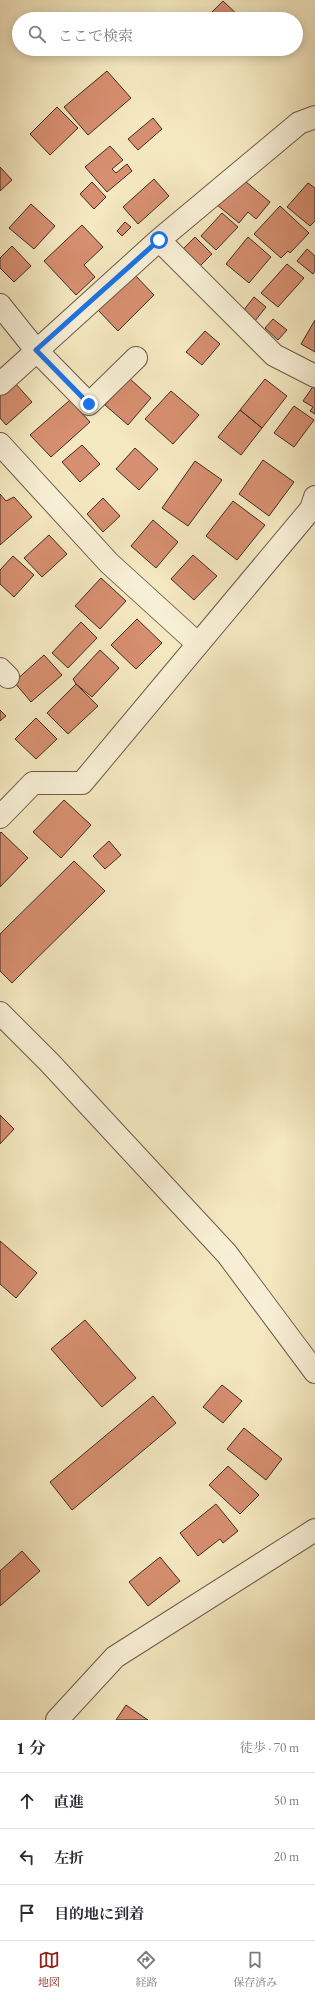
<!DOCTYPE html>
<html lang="ja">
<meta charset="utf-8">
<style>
:root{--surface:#fff;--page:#f2f2f3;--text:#2b2b33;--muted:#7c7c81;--line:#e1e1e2;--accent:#8f2418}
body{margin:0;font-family:"EB Garamond","Noto Serif JP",serif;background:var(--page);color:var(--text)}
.stop{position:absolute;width:12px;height:12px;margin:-9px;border:3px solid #1a73e8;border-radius:50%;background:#fff}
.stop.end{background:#1a73e8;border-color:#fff;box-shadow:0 1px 4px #0008}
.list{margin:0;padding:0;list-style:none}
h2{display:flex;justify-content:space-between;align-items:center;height:52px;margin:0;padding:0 16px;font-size:17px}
h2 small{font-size:13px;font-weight:400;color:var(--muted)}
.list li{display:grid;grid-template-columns:26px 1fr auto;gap:12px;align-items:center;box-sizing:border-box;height:56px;padding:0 16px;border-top:1px solid var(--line)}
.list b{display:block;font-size:15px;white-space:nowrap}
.list em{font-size:13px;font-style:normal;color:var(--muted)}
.icon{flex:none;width:22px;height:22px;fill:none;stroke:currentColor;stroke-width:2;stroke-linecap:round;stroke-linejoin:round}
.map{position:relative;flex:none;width:315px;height:1720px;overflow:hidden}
.search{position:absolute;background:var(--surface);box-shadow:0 2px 10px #0003;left:12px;right:12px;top:12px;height:44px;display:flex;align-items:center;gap:10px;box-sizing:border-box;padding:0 14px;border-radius:22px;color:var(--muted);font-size:15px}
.sheet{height:220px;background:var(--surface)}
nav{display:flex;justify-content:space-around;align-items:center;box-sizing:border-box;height:56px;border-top:1px solid var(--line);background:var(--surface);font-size:11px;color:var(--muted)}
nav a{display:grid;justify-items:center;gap:2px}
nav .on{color:var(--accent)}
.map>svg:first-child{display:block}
</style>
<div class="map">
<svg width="315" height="1720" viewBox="0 0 315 1720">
<rect width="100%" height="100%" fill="#f4e8c0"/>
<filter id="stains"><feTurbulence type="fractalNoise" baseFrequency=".005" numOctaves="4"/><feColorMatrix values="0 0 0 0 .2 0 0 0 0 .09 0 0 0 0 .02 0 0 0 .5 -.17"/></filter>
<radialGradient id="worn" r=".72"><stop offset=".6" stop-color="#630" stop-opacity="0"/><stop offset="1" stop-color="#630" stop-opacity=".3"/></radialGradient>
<!-- building -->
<path fill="#d68f70" stroke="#422c24" d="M223 1 242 19H211L208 16Z
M107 71 131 98 88 135 64 107Z
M57 107 78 128 50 155 30 134Z
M153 118 162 129 138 150 128 139Z
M110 146 123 160 112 169 116 173 127 164 132 171 107 192 85 167Z
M0 167 12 180 0 191Z
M239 176 270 202 256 219 248 212 239 223 216 204Z
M154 179 169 196 138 224 123 207Z
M92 182 106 197 94 209 80 194Z
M308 183 315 188V221L310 226 287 207Z
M31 204 55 226 34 249 9 228Z
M280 206 309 233 290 253 288 251 281 258 254 234Z
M222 213 238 227 216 250 201 236Z
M125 222 131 227 122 236 117 231Z
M82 225 103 247 84 265 95 277 76 295 44 261Z
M195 237 212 254 198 268 181 251Z
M248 237 271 257 249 283 226 264Z
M12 246 31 266 14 282 0 268V258Z
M307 249 315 256V271L313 274 297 261Z
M287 264 304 278 278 307 261 293Z
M133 273 154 295 118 331 97 309Z
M254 297 266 307 255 321 243 311Z
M273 319 287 330 278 340 265 328Z
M315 320V352L301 344Z
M205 331 220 344 202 365 186 352Z
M129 378 151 398 128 425 105 405Z
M265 379 287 396 262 428 240 410Z
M14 382 32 402 6 425 0 418V394Z
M314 385 315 386V414L310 411 313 407 303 401Z
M171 391 199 415 173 444 145 419Z
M70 400 90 422 51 457 30 435Z
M294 406 314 420 294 447 274 433Z
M240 410 262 428 241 455 218 437Z
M82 445 100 464 80 482 62 462Z
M135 448 158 469 139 490 116 469Z
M263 460 294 482 269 516 239 494Z
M195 461 222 480 188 526 162 508Z
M0 494 6 501 14 497 32 517 0 545Z
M103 498 120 516 103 532 87 514Z
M233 501 265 525 237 560 206 536Z
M153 520 178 542 156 568 131 546Z
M49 535 67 554 42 577 24 558Z
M193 555 217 576 194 600 171 579Z
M13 556 34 575 14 597 0 584V570Z
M101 578 126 601 100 629 75 606Z
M137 619 162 643 136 669 111 645Z
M81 622 97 638 68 668 52 653Z
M100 650 119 668 92 697 76 684 73 679Z
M44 655 62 675 31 702 14 682Z
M76 684 98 706 68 734 47 713Z
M0 710 6 716 0 721Z
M36 718 57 739 36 759 15 739Z
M64 800 91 825 61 858 33 832Z
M1 832 28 858 0 887V833Z
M109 841 121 855 105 869 93 856Z
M74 861 105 891 12 983 0 971V934Z
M0 1115 14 1129 0 1144Z
M0 1241 37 1273 16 1298 0 1284Z
M85 1320 136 1378 102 1407 51 1349Z
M222 1385 242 1401 223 1423 203 1407Z
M153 1396 176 1423 72 1510 50 1482Z
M244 1428 282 1459 266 1480 227 1449Z
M228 1466 259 1495 240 1514 209 1485Z
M216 1504 238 1531 223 1543 220 1539 198 1556 180 1533Z
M22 1551 40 1571 0 1606V1571Z
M160 1557 180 1581 148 1606 129 1582Z
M126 1705 148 1720H116Z"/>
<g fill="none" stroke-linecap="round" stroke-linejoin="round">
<defs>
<path id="minor" d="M159 240 274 355 315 376
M0 305 36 350 89 404 136 358
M0 384 159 240 299 123 315 117
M0 444 109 563 198 644
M0 669 8 677
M0 817 33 783H82L311 509 315 497
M0 1013 49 1062 227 1254 315 1372
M57 1720 115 1657 315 1530"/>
</defs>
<!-- minor casing -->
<use href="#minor" stroke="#6e5b4b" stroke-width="24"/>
<!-- minor -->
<use href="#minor" stroke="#f8f0d6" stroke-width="22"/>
</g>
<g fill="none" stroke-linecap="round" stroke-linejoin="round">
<!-- route -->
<path stroke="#1a73e8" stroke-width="5" d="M89 404 36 350 159 240"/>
</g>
<rect width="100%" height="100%" filter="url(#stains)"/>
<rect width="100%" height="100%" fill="url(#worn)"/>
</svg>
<div class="stop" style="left:159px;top:240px"></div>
<div class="stop end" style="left:89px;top:404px"></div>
<div class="search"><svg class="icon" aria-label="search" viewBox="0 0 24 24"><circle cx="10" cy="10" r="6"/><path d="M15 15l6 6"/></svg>ここで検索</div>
</div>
<section class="sheet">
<h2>1 分<small>徒歩 · 70 m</small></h2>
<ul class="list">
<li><svg class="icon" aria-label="ahead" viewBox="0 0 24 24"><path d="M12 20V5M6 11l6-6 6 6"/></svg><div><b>直進</b></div><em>50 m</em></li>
<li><svg class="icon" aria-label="left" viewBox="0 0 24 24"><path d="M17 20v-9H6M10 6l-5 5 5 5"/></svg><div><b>左折</b></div><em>20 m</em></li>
<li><svg class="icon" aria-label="arrive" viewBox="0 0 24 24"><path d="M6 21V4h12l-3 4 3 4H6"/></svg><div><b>目的地に到着</b></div></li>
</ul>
</section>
<nav>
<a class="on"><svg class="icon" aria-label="map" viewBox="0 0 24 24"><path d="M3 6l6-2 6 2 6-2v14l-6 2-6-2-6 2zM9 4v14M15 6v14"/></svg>地図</a>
<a><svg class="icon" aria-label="directions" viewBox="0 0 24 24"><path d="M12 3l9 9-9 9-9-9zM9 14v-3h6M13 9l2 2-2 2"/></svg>経路</a>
<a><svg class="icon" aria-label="saved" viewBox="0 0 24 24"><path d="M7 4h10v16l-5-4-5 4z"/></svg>保存済み</a>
</nav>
